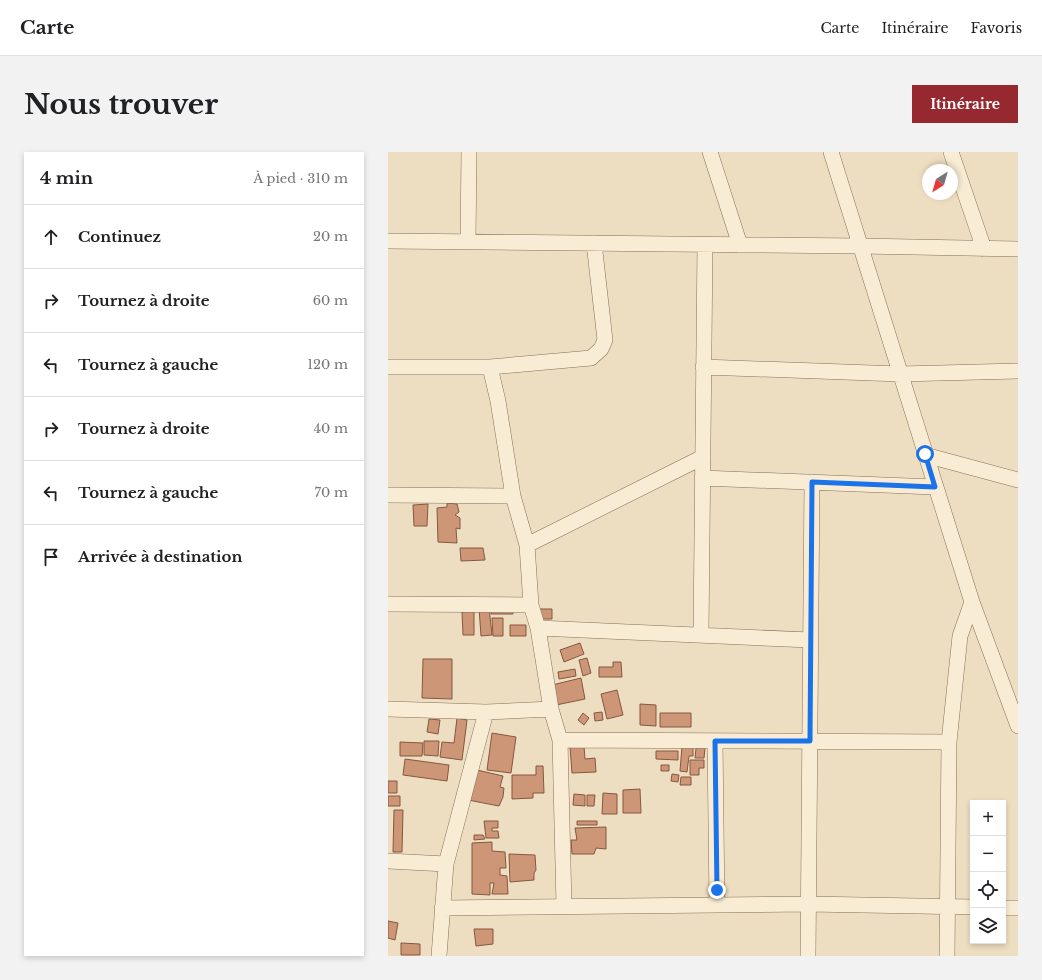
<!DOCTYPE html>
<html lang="fr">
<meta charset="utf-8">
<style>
:root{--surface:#fff;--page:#f2f2f2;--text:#202124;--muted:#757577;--line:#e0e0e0;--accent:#962930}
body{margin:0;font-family:"Libre Baskerville",serif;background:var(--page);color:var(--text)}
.controls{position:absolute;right:12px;bottom:12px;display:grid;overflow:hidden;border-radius:0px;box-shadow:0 2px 6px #0003}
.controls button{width:36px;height:36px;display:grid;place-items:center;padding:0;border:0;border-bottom:1px solid var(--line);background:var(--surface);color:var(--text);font:20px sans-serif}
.compass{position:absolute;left:534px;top:12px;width:36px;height:36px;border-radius:50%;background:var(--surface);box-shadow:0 2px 6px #0003;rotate:217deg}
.stop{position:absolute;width:12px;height:12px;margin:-9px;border:3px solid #1a73e8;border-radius:50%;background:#fff}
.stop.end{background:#1a73e8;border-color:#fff;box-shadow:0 1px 4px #0008}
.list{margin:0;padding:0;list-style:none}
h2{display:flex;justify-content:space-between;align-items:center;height:52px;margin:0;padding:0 16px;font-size:17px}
h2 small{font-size:13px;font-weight:400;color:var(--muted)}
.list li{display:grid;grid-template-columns:26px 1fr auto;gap:12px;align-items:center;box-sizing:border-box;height:64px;padding:0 16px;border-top:1px solid var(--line)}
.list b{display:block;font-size:15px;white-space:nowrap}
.list em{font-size:13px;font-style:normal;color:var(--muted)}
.icon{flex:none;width:22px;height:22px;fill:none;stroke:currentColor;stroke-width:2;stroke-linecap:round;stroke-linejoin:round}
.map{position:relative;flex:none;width:630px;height:804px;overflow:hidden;border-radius:0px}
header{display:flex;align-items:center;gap:24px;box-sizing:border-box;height:56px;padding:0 20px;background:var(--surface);border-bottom:1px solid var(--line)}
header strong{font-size:19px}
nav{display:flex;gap:22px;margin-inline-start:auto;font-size:14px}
.intro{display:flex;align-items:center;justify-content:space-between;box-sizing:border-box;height:96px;padding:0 24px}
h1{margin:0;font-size:28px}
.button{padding:10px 18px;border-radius:0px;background:var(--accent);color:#fff;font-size:14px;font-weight:700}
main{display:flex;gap:24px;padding:0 24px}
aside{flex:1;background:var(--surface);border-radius:0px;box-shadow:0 2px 6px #0003}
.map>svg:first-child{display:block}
</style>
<header>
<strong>Carte</strong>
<nav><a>Carte</a><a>Itinéraire</a><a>Favoris</a></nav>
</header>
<div class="intro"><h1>Nous trouver</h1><a class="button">Itinéraire</a></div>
<main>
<aside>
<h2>4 min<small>À pied · 310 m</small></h2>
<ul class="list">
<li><svg class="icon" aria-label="ahead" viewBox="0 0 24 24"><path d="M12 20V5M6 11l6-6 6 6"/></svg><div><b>Continuez</b></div><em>20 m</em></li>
<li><svg class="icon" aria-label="right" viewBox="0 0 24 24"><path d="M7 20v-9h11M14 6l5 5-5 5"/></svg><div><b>Tournez à droite</b></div><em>60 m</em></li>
<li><svg class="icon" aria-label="left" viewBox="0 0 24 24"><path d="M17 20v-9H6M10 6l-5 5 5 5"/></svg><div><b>Tournez à gauche</b></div><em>120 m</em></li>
<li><svg class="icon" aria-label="right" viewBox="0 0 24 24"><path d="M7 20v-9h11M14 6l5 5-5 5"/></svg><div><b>Tournez à droite</b></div><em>40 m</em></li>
<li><svg class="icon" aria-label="left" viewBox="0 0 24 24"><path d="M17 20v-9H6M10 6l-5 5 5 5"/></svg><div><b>Tournez à gauche</b></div><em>70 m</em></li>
<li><svg class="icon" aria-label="arrive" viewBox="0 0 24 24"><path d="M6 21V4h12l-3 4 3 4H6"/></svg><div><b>Arrivée à destination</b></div></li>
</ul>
</aside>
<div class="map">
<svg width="630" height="804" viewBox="0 0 630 804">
<rect width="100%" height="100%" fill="#eedec1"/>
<!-- building -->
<path fill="#cc9677" stroke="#86573f" d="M59 351 69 352 71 360 67 363 72 366V377L68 376 69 391 50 390 49 356 59 355Z
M40 352 39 374H26L25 353Z
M72 396H95L97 408 73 409Z
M101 455 104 483 93 484 91 456Z
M125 455V462H103V456Z
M148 457H164V467H148Z
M86 459V483H75L74 460Z
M104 466H115V484H105Z
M122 473H138V484H122Z
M192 491 196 502 176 510 172 498Z
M199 506 203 521 195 524 191 508Z
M35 507H64V547L34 546Z
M225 510H233L234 525H211V515H225Z
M187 517 188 524 171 527 170 520Z
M193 526 197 547 168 553 164 533Z
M229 538 235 563 219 567 213 542Z
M252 552 268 553V574L252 573Z
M214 560 215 568 207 569 206 561Z
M195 561 201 566 196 573 190 568Z
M272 561H303V575H272Z
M69 566 79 568 74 608 52 605 54 590 66 591Z
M41 567 52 568 50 582 39 580Z
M104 581 128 585 123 621 99 618Z
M36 589H51L50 604 36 603Z
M12 590 35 591 34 604H12Z
M196 594 197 607 207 606 208 620 184 621 182 595Z
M294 594 305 595V604H301L299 620 292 619Z
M308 596H317L316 606H307Z
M268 599H290V608L268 607Z
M17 607 61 613 59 629 15 623Z
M302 608H316V616H311V623H302Z
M273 613H281V619H273Z
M148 614H155L156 641H145V646L124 647V623H148Z
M89 618 115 624 112 635 116 636 115 645 111 654 80 648Z
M284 622 291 623 290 630 283 629Z
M293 625H303V633H292Z
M0 629H9V641H0Z
M252 637 253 661H235V638Z
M215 641 229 642V662H214Z
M186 642 197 643V654L185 653Z
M199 643H207L206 654H199Z
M0 644H12V654H0Z
M6 658H15L14 700H5Z
M96 669H110V676H104V679H110L111 686H98Z
M189 669H209V673H189Z
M218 675V697L208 696 206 702H184L183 688H189L187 676Z
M86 683H95L97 687 86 688Z
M104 690V699L117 700 118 716H112V723L119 724 120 742H104L106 731H102V743L84 742V691Z
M121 702 147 703 148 718 146 721V728L122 730Z
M0 769 10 771 7 788 0 786Z
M86 777H105V792L88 794Z
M13 791 32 792V803H13Z"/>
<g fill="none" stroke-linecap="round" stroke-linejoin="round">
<defs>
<path id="minor" d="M322 0 352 93
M443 0 584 450 630 574
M563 0 596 97
M0 89 473 94 630 97
M80 90 81 0
M0 215H102L110 249 125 344 139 393 143 453 150 476 163 557 172 588 176 754
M102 215 203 206 213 197 217 188 206 91
M315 215 512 222 630 219
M537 303 630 328
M314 326 547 335
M0 343 125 344
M139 393 315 305
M0 452 143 453
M150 476 422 488
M313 483 317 93
M0 557 98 560 163 557
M172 588 561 590
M327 589 329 753
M0 709 58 712
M54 756 420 752 585 755
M615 756H630
M51 804 58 712 98 560
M420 804 424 330
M559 804 561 590 572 484 584 450"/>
</defs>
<!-- minor casing -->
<use href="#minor" stroke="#876f59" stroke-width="16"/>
<!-- minor -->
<use href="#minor" stroke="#f9ecd4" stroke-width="15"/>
</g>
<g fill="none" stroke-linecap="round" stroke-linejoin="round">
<!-- route -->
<path stroke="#1a73e8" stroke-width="5" d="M329 738 327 589H422L424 330 547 335 537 302"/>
</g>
</svg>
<div class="controls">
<button>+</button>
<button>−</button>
<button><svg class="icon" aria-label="locate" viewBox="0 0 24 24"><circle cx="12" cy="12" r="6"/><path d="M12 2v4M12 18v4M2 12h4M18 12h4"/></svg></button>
<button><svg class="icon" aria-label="layers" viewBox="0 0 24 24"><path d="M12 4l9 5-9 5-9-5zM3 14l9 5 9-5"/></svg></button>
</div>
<svg class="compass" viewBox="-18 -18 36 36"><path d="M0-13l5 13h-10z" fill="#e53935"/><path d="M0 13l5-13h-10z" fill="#757577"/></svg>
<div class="stop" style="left:537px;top:302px"></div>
<div class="stop end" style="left:329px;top:738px"></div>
</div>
</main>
